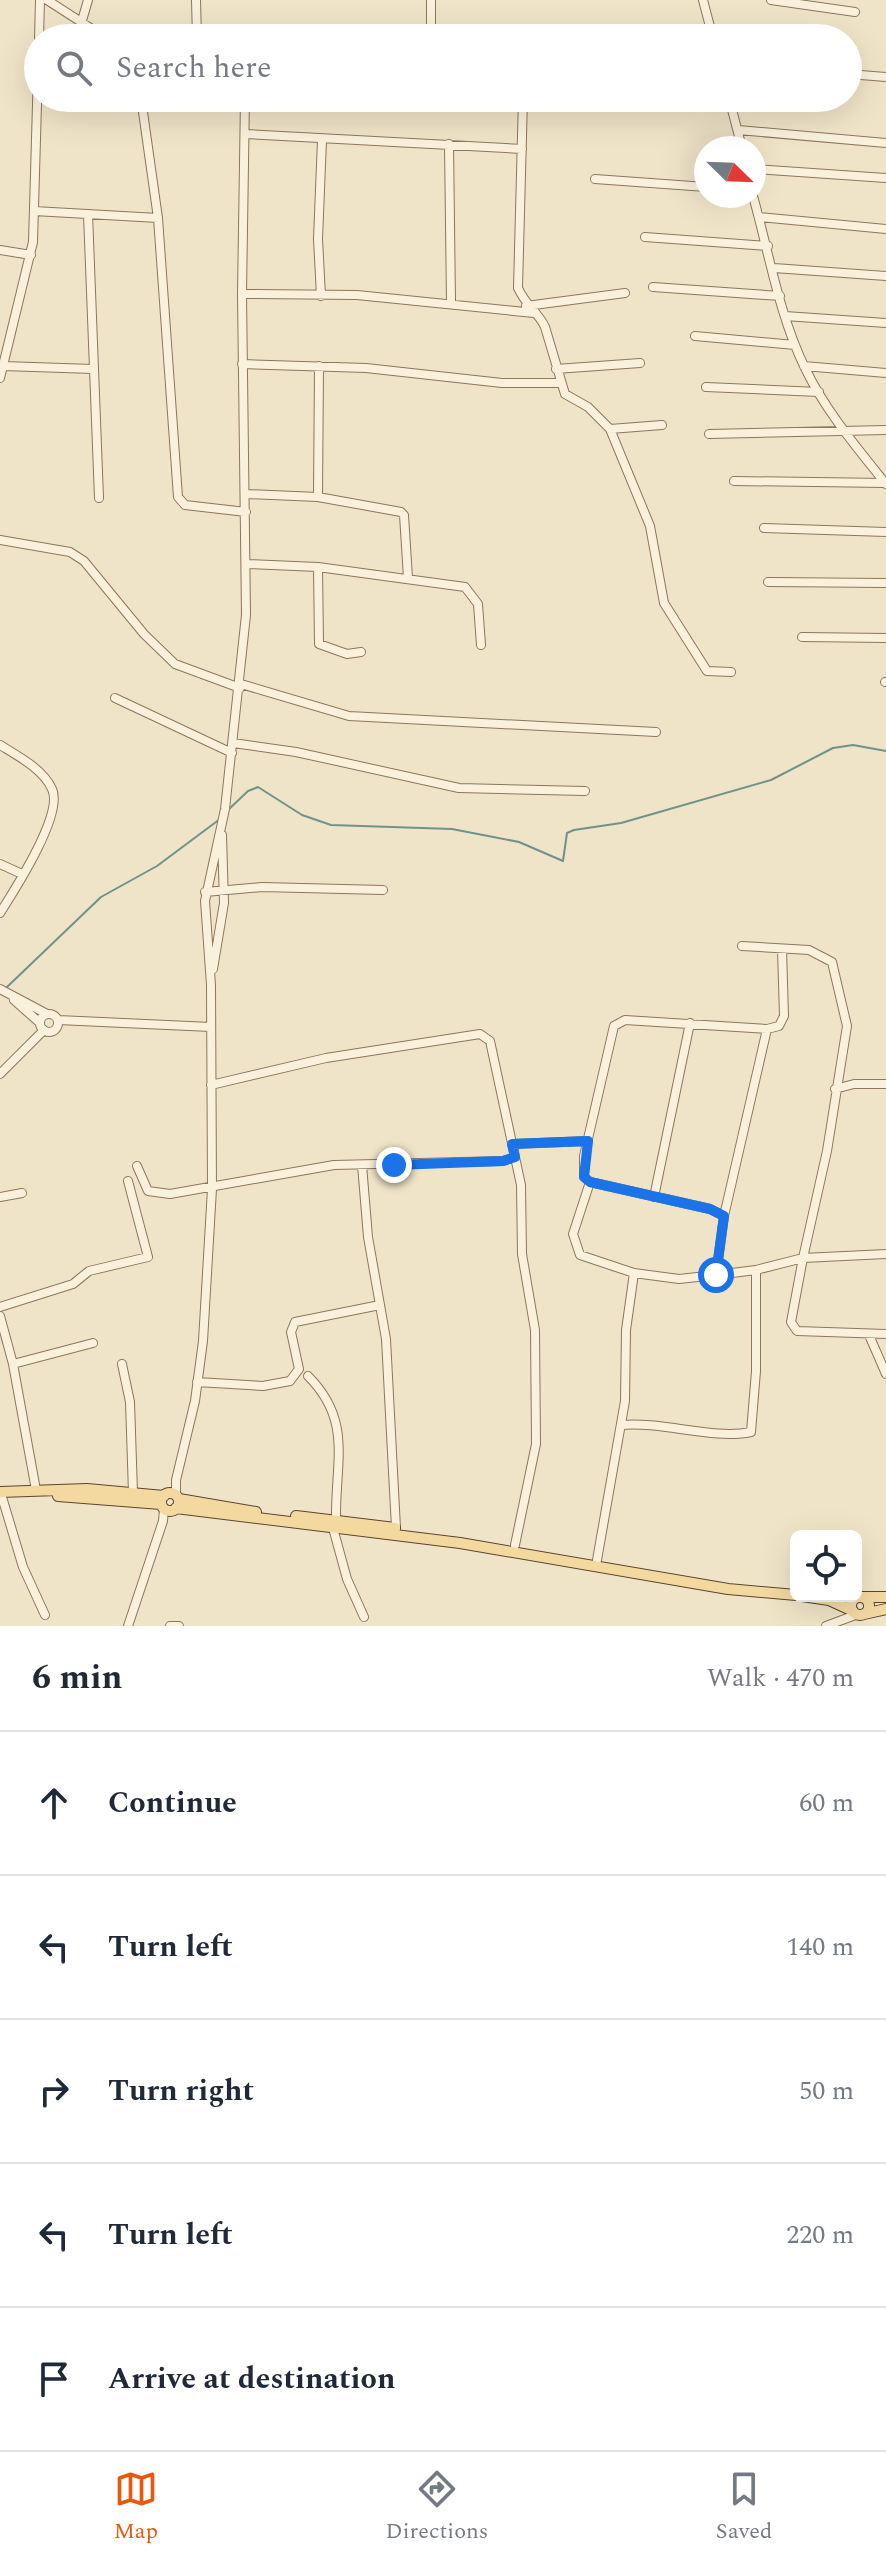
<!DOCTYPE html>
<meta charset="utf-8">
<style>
:root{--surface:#fff;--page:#f2f2f3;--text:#1f2937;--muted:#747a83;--line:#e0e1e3;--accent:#ea580c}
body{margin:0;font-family:Spectral,serif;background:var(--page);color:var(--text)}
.controls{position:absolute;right:24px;bottom:24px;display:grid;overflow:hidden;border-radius:12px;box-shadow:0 8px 32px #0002}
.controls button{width:72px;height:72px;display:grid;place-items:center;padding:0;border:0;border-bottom:2px solid var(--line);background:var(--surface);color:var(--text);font:40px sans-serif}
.compass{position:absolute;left:694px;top:136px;width:72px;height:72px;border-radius:50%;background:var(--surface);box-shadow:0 8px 32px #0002;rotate:113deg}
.stop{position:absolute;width:24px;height:24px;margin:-18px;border:6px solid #1a73e8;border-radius:50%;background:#fff}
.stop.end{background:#1a73e8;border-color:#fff;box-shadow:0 2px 8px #0008}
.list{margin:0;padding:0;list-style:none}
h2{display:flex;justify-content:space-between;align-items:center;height:104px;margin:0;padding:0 32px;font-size:34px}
h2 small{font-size:26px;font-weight:400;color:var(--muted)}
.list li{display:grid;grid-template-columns:52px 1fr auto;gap:24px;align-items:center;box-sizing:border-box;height:144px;padding:0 32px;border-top:2px solid var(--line)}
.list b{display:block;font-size:30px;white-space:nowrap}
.list em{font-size:26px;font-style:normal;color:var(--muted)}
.icon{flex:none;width:44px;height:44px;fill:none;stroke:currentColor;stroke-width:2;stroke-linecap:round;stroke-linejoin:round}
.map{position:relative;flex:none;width:886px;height:1626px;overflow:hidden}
.search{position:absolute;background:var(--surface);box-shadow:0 8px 32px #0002;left:24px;right:24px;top:24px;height:88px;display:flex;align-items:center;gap:20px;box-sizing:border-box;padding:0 28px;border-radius:44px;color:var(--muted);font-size:30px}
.sheet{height:824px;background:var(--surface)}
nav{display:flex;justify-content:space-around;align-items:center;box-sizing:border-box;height:112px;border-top:2px solid var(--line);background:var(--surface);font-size:22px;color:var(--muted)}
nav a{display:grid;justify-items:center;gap:4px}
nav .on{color:var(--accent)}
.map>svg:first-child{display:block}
</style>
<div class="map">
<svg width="886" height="1626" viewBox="0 0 886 1626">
<rect width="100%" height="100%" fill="#f0e4c8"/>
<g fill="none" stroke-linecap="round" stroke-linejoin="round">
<!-- stream -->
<path stroke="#6f938a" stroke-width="2" d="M227 811 248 791 258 787 302 815 331 825 452 829 519 842 563 861 567 833 574 830 621 823 771 780 833 748 853 745 886 751
M7 987 101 897 157 866 220 819"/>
<defs>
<path id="minor" d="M47 0 106 38
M196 0 197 38
M431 0V38
M703 0 713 38
M771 0 855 12
M81 24 88 0
M39 38 40 0
M848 74 886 77
M141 98 158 218 178 497 185 505 246 512
M523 98 518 288C526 306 539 313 545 327L565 394 588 407 610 429 650 526 664 603 707 671 731 672
M729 98 742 148
M738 130 886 143
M245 134 522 149
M449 144 451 303
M754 169 886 178
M595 179 706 187
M753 196C769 253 779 315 805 368 825 410 857 448 886 484
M34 211 158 218
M88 214 99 498
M759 217 886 229
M645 237 768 246
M0 250 31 255
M774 268 886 276
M653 287 780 296
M242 294 357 295 534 313
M321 296 318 239 322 140
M526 306 625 293
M785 316 886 323
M695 336 795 345
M242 364 366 368 502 383H560
M3 366 93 369
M804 366 886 373
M556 369 640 363
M0 378 33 242 38 70
M706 387 819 392
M610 429 662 425
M709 434 886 430
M734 481 885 483
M246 494 318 497 319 366
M318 497 401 512 404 515 408 578
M764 528 886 532
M0 540 70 552 84 561 144 634 175 664 240 688
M248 564 318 567 465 587 478 604 481 645
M318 567 319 644 347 654 361 652
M768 582 886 583
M802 637 886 638
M885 682H886
M241 684 349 716 656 732
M115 698 232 753
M233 743 296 752 459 788 585 791
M0 745C18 756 43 769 52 789 64 814 14 891 0 913
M0 864 22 874
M205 892 262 887 383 890
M213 969 224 903 222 835
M0 989 47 1014
M14 1000 40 1023
M40 1023a9 9 0 1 1 18 0a9 9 0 1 1-18 0Z
M58 1020 211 1027
M0 1074 44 1030
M211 1085 326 1058 480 1034 490 1041 521 1185 522 1254 535 1330 536 1444 515 1545
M835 1089 854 1084H886
M512 1144 588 1141
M362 1165 368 1237 386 1339 396 1528
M137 1166 148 1191 170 1194 334 1165 503 1161 515 1157
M590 1182 573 1234 580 1255 634 1273 626 1330 625 1401 597 1560
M0 1197 22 1193
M654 1197 690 1023
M724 1216 710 1209 590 1182 584 1177V1156L614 1026 625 1020 767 1029 779 1026 784 1016 782 949
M886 1254 803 1258 791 1322 797 1331 886 1334
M634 1273 679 1279 716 1275 724 1216 767 1029
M716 1275 756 1270 803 1258 827 1151 847 1026 832 962 809 950 742 946
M0 1307 73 1284 89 1271 148 1257 128 1181
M0 1316 13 1364 36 1490
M869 1335 886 1374
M13 1364 93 1343
M122 1364 130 1402 133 1493
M308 1376C353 1421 335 1462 336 1520
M197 1382 263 1386 290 1381 299 1369 291 1332 295 1322 380 1305
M621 1425C662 1421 713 1440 751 1432L756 1371V1270
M176 1495V1480L195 1401 203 1341 212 1189 211 985 205 901 225 809 246 615 242 294 245 98
M2 1497 23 1567 45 1615
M333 1528 347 1579 364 1617
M128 1626 163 1521 164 1509
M170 1626H179
M826 1626 858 1614"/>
<path id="major" d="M0 1492 87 1489 164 1496
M161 1502a9 9 0 1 1 18 0a9 9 0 1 1-18 0Z
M58 1496 161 1504
M179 1499 256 1512
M176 1508 460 1543 728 1589 796 1595
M296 1516 395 1528
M802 1596 829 1600 853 1611
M861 1597H886
M851 1606a9 9 0 1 1 18 0a9 9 0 1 1-18 0Z
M864 1614 886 1609"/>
</defs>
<!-- minor casing -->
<use href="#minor" stroke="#8d765c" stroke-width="10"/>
<!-- major casing -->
<use href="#major" stroke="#5b4430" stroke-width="12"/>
<!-- minor -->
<use href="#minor" stroke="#faf1dc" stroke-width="8"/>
<!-- major -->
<use href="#major" stroke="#f3d9a0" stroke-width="10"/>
</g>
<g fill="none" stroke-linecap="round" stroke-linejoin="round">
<!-- route -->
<path stroke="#1a73e8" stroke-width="10" d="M394 1165 503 1161 515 1157 512 1144 588 1141 584 1177 590 1182 710 1209 724 1216 716 1275"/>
</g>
</svg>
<div class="controls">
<button><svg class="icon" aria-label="locate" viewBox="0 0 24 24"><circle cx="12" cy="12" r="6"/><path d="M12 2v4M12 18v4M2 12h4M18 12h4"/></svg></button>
</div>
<svg class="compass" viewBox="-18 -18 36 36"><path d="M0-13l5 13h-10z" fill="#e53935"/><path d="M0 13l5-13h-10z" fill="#747a83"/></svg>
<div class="stop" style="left:716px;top:1275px"></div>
<div class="stop end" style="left:394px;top:1165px"></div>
<div class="search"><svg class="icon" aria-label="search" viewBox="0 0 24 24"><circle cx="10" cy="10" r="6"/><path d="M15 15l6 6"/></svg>Search here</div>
</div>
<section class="sheet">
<h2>6 min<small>Walk · 470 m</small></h2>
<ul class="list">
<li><svg class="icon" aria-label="ahead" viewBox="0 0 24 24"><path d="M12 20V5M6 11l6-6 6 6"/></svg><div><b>Continue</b></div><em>60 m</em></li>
<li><svg class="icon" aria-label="left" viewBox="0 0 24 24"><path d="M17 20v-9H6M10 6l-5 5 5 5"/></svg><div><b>Turn left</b></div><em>140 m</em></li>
<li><svg class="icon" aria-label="right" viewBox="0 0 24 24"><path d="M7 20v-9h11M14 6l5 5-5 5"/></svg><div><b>Turn right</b></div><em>50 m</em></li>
<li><svg class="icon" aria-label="left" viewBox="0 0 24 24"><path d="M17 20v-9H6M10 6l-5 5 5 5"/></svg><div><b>Turn left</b></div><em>220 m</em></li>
<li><svg class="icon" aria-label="arrive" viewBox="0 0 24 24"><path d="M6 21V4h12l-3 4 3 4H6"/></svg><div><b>Arrive at destination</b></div></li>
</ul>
</section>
<nav>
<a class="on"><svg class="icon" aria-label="map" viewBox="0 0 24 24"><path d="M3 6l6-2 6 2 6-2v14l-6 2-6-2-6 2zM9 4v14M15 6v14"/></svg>Map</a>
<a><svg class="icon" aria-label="directions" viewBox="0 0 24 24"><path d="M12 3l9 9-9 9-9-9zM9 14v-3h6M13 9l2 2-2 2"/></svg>Directions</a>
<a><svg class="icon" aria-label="saved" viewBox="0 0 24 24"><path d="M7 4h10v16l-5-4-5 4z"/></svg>Saved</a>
</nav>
